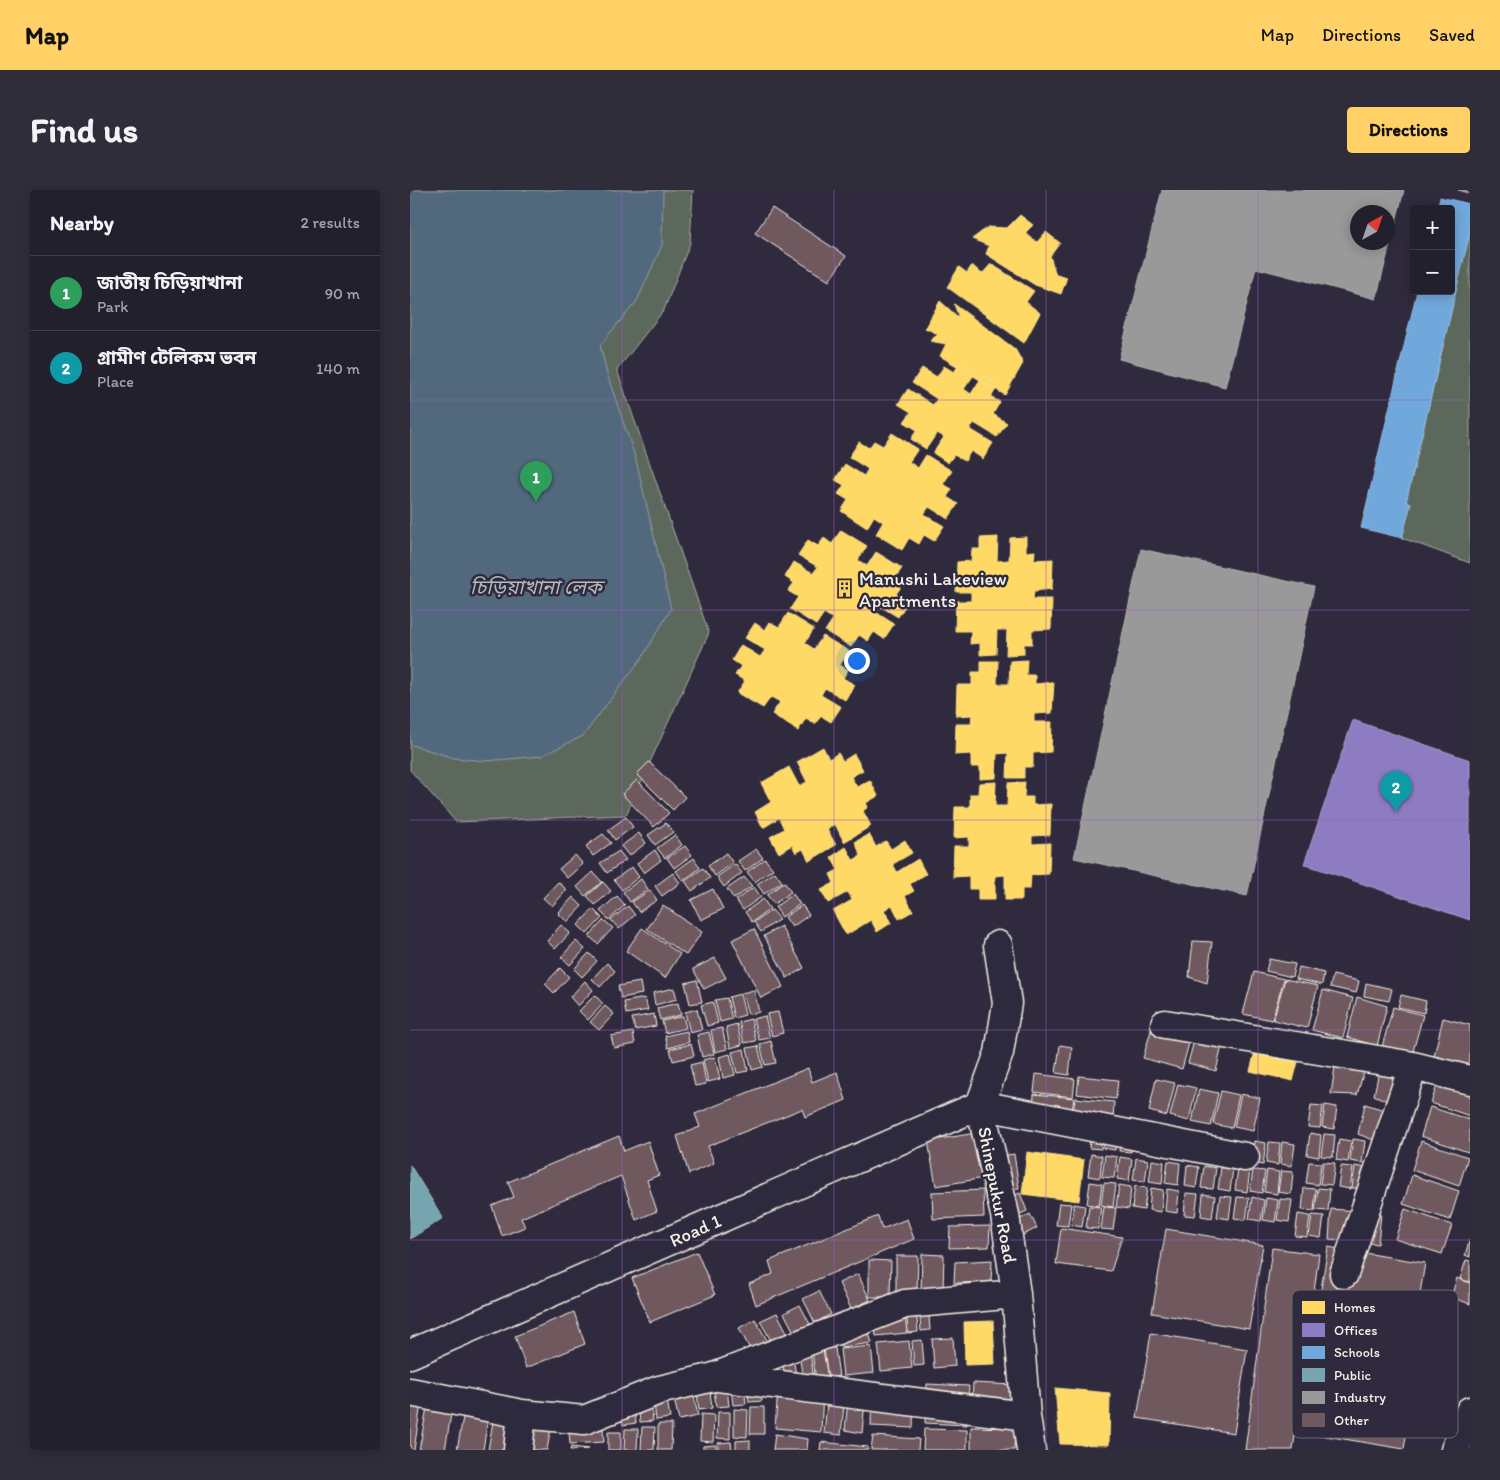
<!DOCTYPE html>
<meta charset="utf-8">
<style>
:root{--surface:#23202e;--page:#2f2d3a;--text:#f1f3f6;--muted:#a3a3aa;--line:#403e4a;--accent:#ffd166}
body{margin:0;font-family:Itim,"Noto Sans Bengali",sans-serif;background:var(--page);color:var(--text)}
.controls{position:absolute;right:15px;top:15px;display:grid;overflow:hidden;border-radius:5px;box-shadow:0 2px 12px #0003}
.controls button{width:45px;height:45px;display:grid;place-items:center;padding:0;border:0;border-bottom:1px solid var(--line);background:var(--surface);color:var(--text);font:25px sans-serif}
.compass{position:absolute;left:940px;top:15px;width:45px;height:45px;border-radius:50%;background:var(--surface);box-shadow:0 2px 12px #0003;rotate:40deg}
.you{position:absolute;left:446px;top:470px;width:18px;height:18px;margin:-12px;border:4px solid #fff;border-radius:50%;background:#1a73e8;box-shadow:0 0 0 8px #1a73e833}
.badge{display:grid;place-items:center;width:32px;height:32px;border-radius:50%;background:var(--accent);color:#fff;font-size:16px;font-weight:700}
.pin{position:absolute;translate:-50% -41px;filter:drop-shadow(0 1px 2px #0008)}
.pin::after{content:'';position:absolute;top:26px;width:18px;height:15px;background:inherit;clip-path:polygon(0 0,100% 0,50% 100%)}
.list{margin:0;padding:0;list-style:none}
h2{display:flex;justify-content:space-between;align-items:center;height:65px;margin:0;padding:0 20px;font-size:21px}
h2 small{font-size:16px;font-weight:400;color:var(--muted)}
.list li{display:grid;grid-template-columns:32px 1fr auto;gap:15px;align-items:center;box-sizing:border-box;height:75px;padding:0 20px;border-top:1px solid var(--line)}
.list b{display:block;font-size:19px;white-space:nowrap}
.list p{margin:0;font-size:16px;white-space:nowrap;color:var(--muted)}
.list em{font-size:16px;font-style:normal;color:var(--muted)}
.map{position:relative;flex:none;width:1060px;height:1260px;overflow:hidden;border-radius:5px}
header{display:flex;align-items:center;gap:30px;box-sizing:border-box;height:70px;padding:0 25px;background:var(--accent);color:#111}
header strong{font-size:24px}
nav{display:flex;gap:28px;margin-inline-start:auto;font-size:18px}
.intro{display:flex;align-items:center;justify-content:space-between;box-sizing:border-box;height:120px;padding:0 30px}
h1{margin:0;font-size:35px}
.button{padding:12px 22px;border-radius:5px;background:var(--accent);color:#111;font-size:18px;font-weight:700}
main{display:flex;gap:30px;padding:0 30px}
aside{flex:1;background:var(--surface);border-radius:5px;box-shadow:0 2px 12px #0003}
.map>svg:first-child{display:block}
</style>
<header>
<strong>Map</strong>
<nav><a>Map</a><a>Directions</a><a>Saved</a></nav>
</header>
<div class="intro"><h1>Find us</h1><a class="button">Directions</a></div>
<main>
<aside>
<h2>Nearby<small>2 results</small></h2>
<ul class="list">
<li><span class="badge" style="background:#2e9e5b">1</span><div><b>জাতীয় চিড়িয়াখানা</b><p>Park</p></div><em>90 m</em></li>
<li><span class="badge" style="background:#0f9aa8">2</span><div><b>গ্রামীণ টেলিকম ভবন</b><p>Place</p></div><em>140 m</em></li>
</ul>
</aside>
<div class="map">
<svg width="1060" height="1260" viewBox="0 0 1060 1260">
<rect width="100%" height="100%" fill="#2f2a3d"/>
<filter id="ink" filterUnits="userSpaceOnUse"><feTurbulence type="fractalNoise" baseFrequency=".02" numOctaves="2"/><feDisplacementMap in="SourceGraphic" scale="10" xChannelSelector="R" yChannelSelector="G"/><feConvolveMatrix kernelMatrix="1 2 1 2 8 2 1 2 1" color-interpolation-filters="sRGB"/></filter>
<g filter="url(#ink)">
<!-- green -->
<path fill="#5d685d" stroke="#a8aca2" d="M0 0H283L280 53 254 120 207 180 299 443 216 625 46 632 0 580Z
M1060 42V373L992 348 1001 313 996 312Z"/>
<!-- water -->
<path fill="#51677d" stroke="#929ea8" d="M0 0H253L252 55 227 111 190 155 197 184 226 270 261 419 233 466 173 546 131 566 76 571 44 568 2 555 0 551Z"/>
<!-- homes -->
<path fill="#ffd966" stroke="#fce08d" d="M610 25 623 35 615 43 627 52 636 42 650 53 640 66 646 85 657 87 651 104 625 95 576 64 579 56 562 49 578 37 597 38Z
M581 74 624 101 616 112 630 123 614 153 537 97 549 77 557 83 562 75 572 84Z
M530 111 549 128 544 114 605 159 613 173 595 205 530 166 536 154 520 151 528 144 515 138Z
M551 172 566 182 554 199 561 204 573 185 589 195 581 207 590 212 583 224 597 233 587 247 564 233 560 239 583 253 573 269 561 261 555 271 544 265 538 273 523 263 534 247 527 243 516 259 501 249 507 240 494 232 501 222 488 214 498 199 523 215 527 209 502 193 512 178 527 187 534 176 544 182Z
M482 243 508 259 499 272 508 278 516 265 542 281 533 294 542 299 537 307 548 314 538 329 519 317 514 324 534 336 524 351 514 345 509 354 499 348 492 360 466 344 473 332 464 326 457 338 431 321 438 310 428 304 434 295 425 290 435 274 454 286 458 279 439 267 449 252 459 258 464 251 473 256Z
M431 340 457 356 448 370 457 376 466 362 492 378 483 392 491 397 486 404 498 412 488 427 468 415 464 421 484 434 474 449 464 442 458 451 449 445 441 457 415 441 423 429 414 423 406 435 380 419 388 407 378 401 384 393 375 387 384 372 403 383 408 377 388 365 398 350 408 356 414 348 422 354Z
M588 347 587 371 599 370 600 348 616 347V362L625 361 624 370 643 369 642 399 624 401 623 409H642L641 439 622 440V454H614V464L596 465 597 440H587L586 464 570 465V453L560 454 561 441H545L546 411H561V402H546L547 372 561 371 562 359H570V348Z
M378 423 404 439 395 453 404 459 413 446 439 461 430 475 438 480 433 488 445 495 435 510 415 498 411 505 431 517 421 532 411 526 405 534 396 528 388 541 362 524 370 512 361 507 353 518 327 503 335 491 325 485 331 476 322 470 331 455 350 467 355 460 335 448 345 433 355 440 360 432 369 437Z
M617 470 616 485H625V494L644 492 642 523 624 524V532H642L641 562 623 563V577H614V588H597L598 563 587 564 586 588 570 589V577H561V564L545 565 546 534H561L562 525 546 526 547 495H562V482H571V471H588L587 494H599L600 471Z
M413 557 419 569 428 563 433 571 444 564 453 580 441 587 447 597 460 590 468 606 456 613 458 617 453 621 461 636 434 652 425 634 417 639 426 655 399 671 393 659 386 663 382 655 369 663 360 647 374 639 369 628 353 638 345 622 361 612 351 593 379 577 389 596 397 592 387 572Z
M586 592 585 616H597L598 593 615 592 614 607H623V615L641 614 640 645 622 646V654L640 653 639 684 621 685 620 699H612V710H595V685L585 686V710H568V699H559V686L543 687 544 656H559V647L544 648 545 617H560V604H568L569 593Z
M459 644 466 657 476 651 481 659 495 650 502 663 483 674 487 682 508 669 516 684 500 694 504 701 495 706 503 721 489 729 482 715 474 720 481 733 467 742 461 730 436 745 423 721 442 710 438 702 418 713 411 700 424 693 420 684 428 680 421 667 436 657 443 670 451 666 445 652Z
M846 858 889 868 883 891 840 881Z
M617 962 674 970 669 1011 612 1004Z
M583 1131 585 1174 555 1175 554 1132Z
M645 1198 700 1203 699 1255 650 1254Z"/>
<!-- offices -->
<path fill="#8e7cc3" stroke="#ad9fce" d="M943 530 1060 570V730L894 674Z"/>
<!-- schools -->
<path fill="#6fa8dc" stroke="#97bee0" d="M1030 7 1060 14V42L996 312 1001 313 992 348 951 338 1007 101H1041V19H1027Z"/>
<!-- public -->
<path fill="#76a5af" stroke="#9cbcc0" d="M0 975 33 1028 0 1049Z"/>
<!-- industry -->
<path fill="#999" stroke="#b4b3b1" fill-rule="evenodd" d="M752 0H994L966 109 846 78 815 197 709 169ZM948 22H978V52H948Z
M1048 0H1060V4Z
M731 359 904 397 837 706 664 668Z"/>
<!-- building -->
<path fill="#6f595e" stroke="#f4f1e8" d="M362 18 436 66 419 91 345 43Z
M239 572 275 607 263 620 227 584Z
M227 590 259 623 244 637 212 604Z
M216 627 223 637 205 650 198 640Z
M256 633 263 642 245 655 238 645Z
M229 643 236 653 219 666 211 656Z
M193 644 201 653 183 666 176 656Z
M265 645 272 655 255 668 247 658Z
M275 656 282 665 264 678 257 668Z
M346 659 353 668 335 681 328 671Z
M245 660 251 670 234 683 227 673Z
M209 661 216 670 197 683 190 673Z
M316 663 323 673 305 686 298 676Z
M165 665 173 674 157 688 149 679Z
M284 668 290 678 273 691 266 681Z
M355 669 363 679 345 692 337 682Z
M325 674 332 683 314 697 307 687Z
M222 677 229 687 212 700 204 690Z
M293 678 300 688 282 701 275 691Z
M183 682 192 692 175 706 167 697Z
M365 682 372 692 354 704 347 694Z
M263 683 270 693 252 706 245 696Z
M334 687 342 696 324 709 317 699Z
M231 689 238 699 220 712 213 702Z
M148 692 157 700 142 716 133 708Z
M193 692 201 701 185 715 177 706Z
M374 692 381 702 364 714 357 705Z
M344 697 351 707 333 720 326 710Z
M303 699 313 719 291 730 281 710Z
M240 700 247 710 229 722 222 712Z
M383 704 390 714 372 727 365 717Z
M207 706 215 715 199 730 190 721Z
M163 707 172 716 157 732 148 723Z
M353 709 360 719 342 732 335 722Z
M253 715 292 742 276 765 237 739Z
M392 715 399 725 382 737 375 727Z
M218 716 225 725 209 739 201 730Z
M183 719 192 728 177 744 168 735Z
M362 720 370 729 351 742 344 732Z
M194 730 203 738 188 754 179 746Z
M151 735 160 743 145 759 137 751Z
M371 736 394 778 377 788 354 746Z
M232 738 270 764 255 788 216 761Z
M344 739 373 797 351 808 322 750Z
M166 751 175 759 160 775 151 767Z
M783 751 802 752 797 793 779 787Z
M179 763 187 771 172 787 164 779Z
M305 768 316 788 294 799 283 779Z
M859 769 885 774 882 787 856 781Z
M197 773 205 781 190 797 182 789Z
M889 777 914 783 912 795 886 789Z
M150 778 159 787 144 803 135 794Z
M844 782 874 789 862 830 833 824Z
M923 785 949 791 946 803 920 797Z
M875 789 908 796 897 838 863 830Z
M287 790 292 812 280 814 275 793Z
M175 791 183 800 168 816 160 807Z
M230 792 232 804 211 808 208 796Z
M956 793 982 799 979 811 954 806Z
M264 798 267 809 245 815 243 803Z
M344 800 349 822 338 824 332 803Z
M913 800 943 808 933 848 902 840Z
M330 804 335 825 324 828 319 807Z
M185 805 193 814 178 830 169 821Z
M991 805 1016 811 1014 823 988 817Z
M947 807 977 816 967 856 937 847Z
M235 808 238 820 216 824 214 812Z
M317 808 322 829 310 832 305 810Z
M303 812 308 833 297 836 291 815Z
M268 813 271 825 250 830 247 818Z
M195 816 204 824 189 840 180 832Z
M983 817 1013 825 1002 865 972 857Z
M287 819 292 840 280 843 275 822Z
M747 820 785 831 772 879 733 868Z
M368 822 373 843 362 846 357 824Z
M244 824 246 836 225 840 222 828Z
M273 826 276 838 255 843 252 831Z
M355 826 360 848 349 850 343 829Z
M1033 828 1060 835V875L1024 866Z
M341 829 346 851 334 853 329 832Z
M790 829 817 835 806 881 778 873Z
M327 834 332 855 320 858 316 837Z
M312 838 317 859 305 862 301 840Z
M277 841 279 852 258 858 255 846Z
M223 842 225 854 204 858 201 846Z
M299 842 304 864 292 867 287 845Z
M361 851 366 873 355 875 350 854Z
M281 854 284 866 263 871 260 859Z
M650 855 662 857 659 885 646 883Z
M348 856 353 877 342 880 337 858Z
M334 859 338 881 327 883 322 862Z
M320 864 325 885 313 888 309 867Z
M305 867 310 889 298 892 293 870Z
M926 870 957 871 947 905 921 904Z
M292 872 296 894 285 896 280 875Z
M970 876 1000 881 992 918 964 905Z
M398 878 402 892 427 882 436 910 395 927 392 919 298 956 304 973 279 984 267 946 290 937 285 924Z
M626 884 665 889 663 907 624 902Z
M1031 884 1060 894V926L1021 913Z
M669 886 708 890 706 909 667 904Z
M746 889 765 893 757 926 739 921Z
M768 894 786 898 779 931 760 926Z
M789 899 808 903 801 936 782 932Z
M811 901 829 905 822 938 803 934Z
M624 904 664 908 661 927 623 922Z
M831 904 850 908 843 941 824 937Z
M665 908 704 912 703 930 663 925Z
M955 914 1000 928 987 959 948 944Z
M901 915 913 916 910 938 898 937Z
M915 915 927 917 924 939 912 937Z
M1020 917 1060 930V956L1058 962 1011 946Z
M682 935 694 937 691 959 679 958Z
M696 936 708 938 705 960 693 958Z
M711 939 724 940 721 962 709 961Z
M566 943 574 988 526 996 518 951Z
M900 943 911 945 909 967 897 965Z
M914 944 925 945 923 967 911 966Z
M209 946 214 961 238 951 249 985 237 990 247 1021 226 1030 211 986 111 1028 115 1037 92 1046 82 1016 104 1007 98 992Z
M929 949 941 951 938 972 926 970Z
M943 949 955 951 952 973 940 971Z
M844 951 856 953 853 975 841 973Z
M1011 951 1058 967 1049 996 1002 980Z
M859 952 870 953 868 975 856 973Z
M872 952 885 954 882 976 870 974Z
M604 964 609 998 593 1000 588 967Z
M681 964 692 966 690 988 678 986Z
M695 965 707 967 704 988 692 987Z
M710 967 722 969 719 991 707 989Z
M726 968 738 970 735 992 723 990Z
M742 970 754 972 752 994 739 992Z
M758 971 770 973 768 995 755 993Z
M899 972 911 973 908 995 896 993Z
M913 972 925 973 922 995 910 994Z
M777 975 789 977 786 998 775 996Z
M794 976 806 978 803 999 791 998Z
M931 976 943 977 940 999 928 997Z
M945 976 957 978 954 999 942 998Z
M811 977 823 979 820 1001 808 999Z
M828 978 840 980 837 1002 825 1000Z
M843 980 855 981 852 1003 840 1001Z
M857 980 869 982 867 1004 854 1002Z
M871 981 883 982 881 1004 868 1002Z
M1002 985 1049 1001 1040 1030 993 1014Z
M680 992 692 994 689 1016 677 1014Z
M694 993 706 994 703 1017 691 1015Z
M709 995 721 997 719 1019 706 1017Z
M725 996 737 998 734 1020 722 1018Z
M741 998 753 1000 751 1022 739 1020Z
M894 998 906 999 904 1021 892 1020Z
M908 998 920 999 918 1021 905 1020Z
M757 999 769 1001 767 1023 755 1021Z
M573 1000 574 1027 523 1029 522 1002Z
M610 1003 617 1021 603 1027 595 1009Z
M776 1003 788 1004 785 1026 774 1025Z
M793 1004 805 1006 802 1028 791 1026Z
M810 1006 822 1007 819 1029 807 1027Z
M827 1007 839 1008 836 1030 824 1028Z
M842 1007 854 1010 851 1031 839 1029Z
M856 1008 868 1010 865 1032 853 1030Z
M870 1009 882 1010 879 1032 867 1030Z
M649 1013 661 1014 658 1036 646 1035Z
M664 1014 675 1016 672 1037 661 1035Z
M679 1016 691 1017 688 1039 676 1038Z
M694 1017 706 1018 703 1040 691 1039Z
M921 1019 971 1023 968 1054 919 1049Z
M995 1019 1042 1035 1032 1064 985 1049Z
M620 1024 627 1038 611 1046 604 1032Z
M888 1024 900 1026 897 1047 885 1046Z
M902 1025 914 1026 911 1048 899 1046Z
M468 1026 472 1039 497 1029 504 1049 346 1115 339 1094 363 1084 359 1071Z
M580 1036 579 1057 539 1058 540 1037Z
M651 1038 712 1047 701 1081 646 1074Z
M756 1039 853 1055 839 1139 742 1123Z
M1060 1049V1067L1055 1065Z
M918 1057 1015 1073 1001 1157 904 1141Z
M862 1058 909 1064 883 1260H835Z
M287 1062 305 1105 240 1132 222 1088Z
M512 1064 534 1065 533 1101H511Z
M486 1066H508L507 1103 486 1102Z
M459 1070 481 1071 480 1107H459Z
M582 1070 581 1092 544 1093 545 1072Z
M1056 1070 1060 1071V1092L1050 1089Z
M448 1084 460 1110 441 1119 429 1093Z
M1047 1088 1060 1093V1114L1041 1107Z
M409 1101 421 1124 405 1133 393 1109Z
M518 1114 520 1140 511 1141 509 1115Z
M390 1115 402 1138 386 1146 374 1123Z
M494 1116 497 1143 466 1146 463 1119Z
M506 1116 508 1142 498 1143 496 1117Z
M451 1119 462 1153 431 1157 428 1131Z
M164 1122 175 1154 116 1178 105 1146Z
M367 1123 379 1146 363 1154 350 1131Z
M345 1129 358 1152 341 1161 329 1138Z
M741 1143 837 1159 824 1243 727 1228Z
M543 1148 545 1176 524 1178 522 1149Z
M512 1150 514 1175 504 1176 502 1151Z
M499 1151 502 1178 471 1181 468 1154Z
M461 1156 464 1183 433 1186 430 1159Z
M425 1158 429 1186 418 1188 414 1159Z
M912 1158 1008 1174 994 1259 898 1243Z
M413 1160 418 1188 406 1190 402 1161Z
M400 1161 404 1190 393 1191 389 1163Z
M383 1168 388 1196 377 1198 372 1170Z
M349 1185 352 1211 339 1212 336 1186Z
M333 1188 336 1214 323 1215 320 1189Z
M316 1190 319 1216 306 1217 303 1191Z
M299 1193 302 1218 289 1220 286 1194Z
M563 1193 605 1195 603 1234 561 1232Z
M517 1194 559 1196 557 1235 515 1233Z
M282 1197 288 1226 269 1230 262 1201Z
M462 1197 504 1199 503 1238 461 1236Z
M368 1199 413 1202 411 1242 365 1238Z
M439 1200 456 1201 452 1243 435 1240Z
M256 1202 260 1228 246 1230 243 1203Z
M418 1203 435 1205 431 1245 414 1243Z
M0 1205 12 1207 4 1260H0Z
M240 1205 243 1231 230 1232 227 1206Z
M19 1207 43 1212 35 1260H9Z
M223 1207 226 1233 213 1235 210 1208Z
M191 1215 194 1252 160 1254 158 1227Z
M55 1216 79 1221 73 1260H47Z
M341 1217H354V1244H340Z
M324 1219 338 1220 337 1247 324 1246Z
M85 1220 110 1225 104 1260H78Z
M308 1222H320V1249L307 1248Z
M291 1224 304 1225 303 1252 290 1251Z
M118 1227 142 1232 137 1260H112Z
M248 1234H262L261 1260H248Z
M232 1237H245L244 1260H231Z
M561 1237 605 1238 604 1260H561Z
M215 1239H228L227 1260H214Z
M514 1239 557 1240V1260H513Z
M198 1242H211V1260H198Z
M365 1244 398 1249 397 1260H363Z
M463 1246 509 1249 508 1260H461Z
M340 1250V1260H326V1251Z
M321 1252 322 1260H308V1253Z
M411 1252 458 1257V1260H410Z
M306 1255V1260H293V1256Z
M161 1257 179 1259 160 1260Z"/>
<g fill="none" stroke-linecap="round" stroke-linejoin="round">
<defs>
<path id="minor" d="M588 755 597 813 589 863 570 915 595 1025 606 1104 616 1226 621 1260
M755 834 1003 876 1060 890
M934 1084 1003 876
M0 1164 570 915 835 967
M308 1187 616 1226
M0 1202 112 1224 174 1230 249 1200 304 1187 495 1114 606 1104
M108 1260 112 1224"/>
<path id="secondary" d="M1045 1260 1060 1221"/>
</defs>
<!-- minor casing -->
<use href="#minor" stroke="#f4f1e8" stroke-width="31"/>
<!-- secondary casing -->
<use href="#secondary" stroke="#f4f1e8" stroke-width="31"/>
<!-- minor -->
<use href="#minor" stroke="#2f2a3d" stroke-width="28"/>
<!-- secondary -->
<use href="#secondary" stroke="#2f2a3d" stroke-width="28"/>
</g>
</g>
<!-- grid -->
<path fill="none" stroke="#995dc9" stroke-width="1" stroke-opacity="0.55" d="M212 0V1260M424 0V1260M636 0V1260M848 0V1260M0 210H1060M0 420H1060M0 630H1060M0 840H1060M0 1050H1060"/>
<!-- icons -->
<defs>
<symbol id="building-bare" viewBox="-9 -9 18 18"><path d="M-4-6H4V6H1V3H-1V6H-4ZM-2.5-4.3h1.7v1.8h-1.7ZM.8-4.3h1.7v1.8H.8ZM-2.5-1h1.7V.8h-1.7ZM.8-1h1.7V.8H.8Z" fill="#ffd166" stroke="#2f2a3d" stroke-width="2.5" paint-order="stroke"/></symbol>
</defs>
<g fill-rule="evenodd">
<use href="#building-bare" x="422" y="386" width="25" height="25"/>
</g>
<g text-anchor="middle" stroke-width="5" stroke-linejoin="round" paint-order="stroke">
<!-- poi labels -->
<g font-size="19" fill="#f4f1e8" stroke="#2f2a3d" text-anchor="start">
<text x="449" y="395">Manushi Lakeview<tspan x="449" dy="22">Apartments</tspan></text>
</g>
<!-- street labels -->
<g font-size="19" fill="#f4f1e8" stroke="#2f2a3d">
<text transform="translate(588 1005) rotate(79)" y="7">Shinepukur Road</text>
<text transform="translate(285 1040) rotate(-24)" y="7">Road 1</text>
</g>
<!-- water labels -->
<g font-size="20" font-style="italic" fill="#b3babd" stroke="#2f2a3d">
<text x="126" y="404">চিড়িয়াখানা লেক</text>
</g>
</g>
<!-- legend -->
<rect x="882" y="1100" width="166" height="148" rx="8" fill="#2f2a3d" stroke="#6a6670" stroke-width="1"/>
<rect x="892" y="1111" width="23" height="13" fill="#ffd966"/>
<rect x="892" y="1133" width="23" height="14" fill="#8e7cc3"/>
<rect x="892" y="1156" width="23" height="13" fill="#6fa8dc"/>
<rect x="892" y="1178" width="23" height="14" fill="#76a5af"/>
<rect x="892" y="1201" width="23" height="13" fill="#999"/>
<rect x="892" y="1223" width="23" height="14" fill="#6f595e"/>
<g font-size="14" fill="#f4f1e8">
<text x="924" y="1122">Homes</text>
<text x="924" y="1145">Offices</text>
<text x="924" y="1167">Schools</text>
<text x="924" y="1190">Public</text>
<text x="924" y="1212">Industry</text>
<text x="924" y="1235">Other</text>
</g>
</svg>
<div class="controls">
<button>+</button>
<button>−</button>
</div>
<svg class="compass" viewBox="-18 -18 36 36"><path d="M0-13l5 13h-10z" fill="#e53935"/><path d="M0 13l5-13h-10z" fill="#a3a3aa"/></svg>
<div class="you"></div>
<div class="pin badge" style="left:126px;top:312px;background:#2e9e5b">1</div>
<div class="pin badge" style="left:986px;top:622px;background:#0f9aa8">2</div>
</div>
</main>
